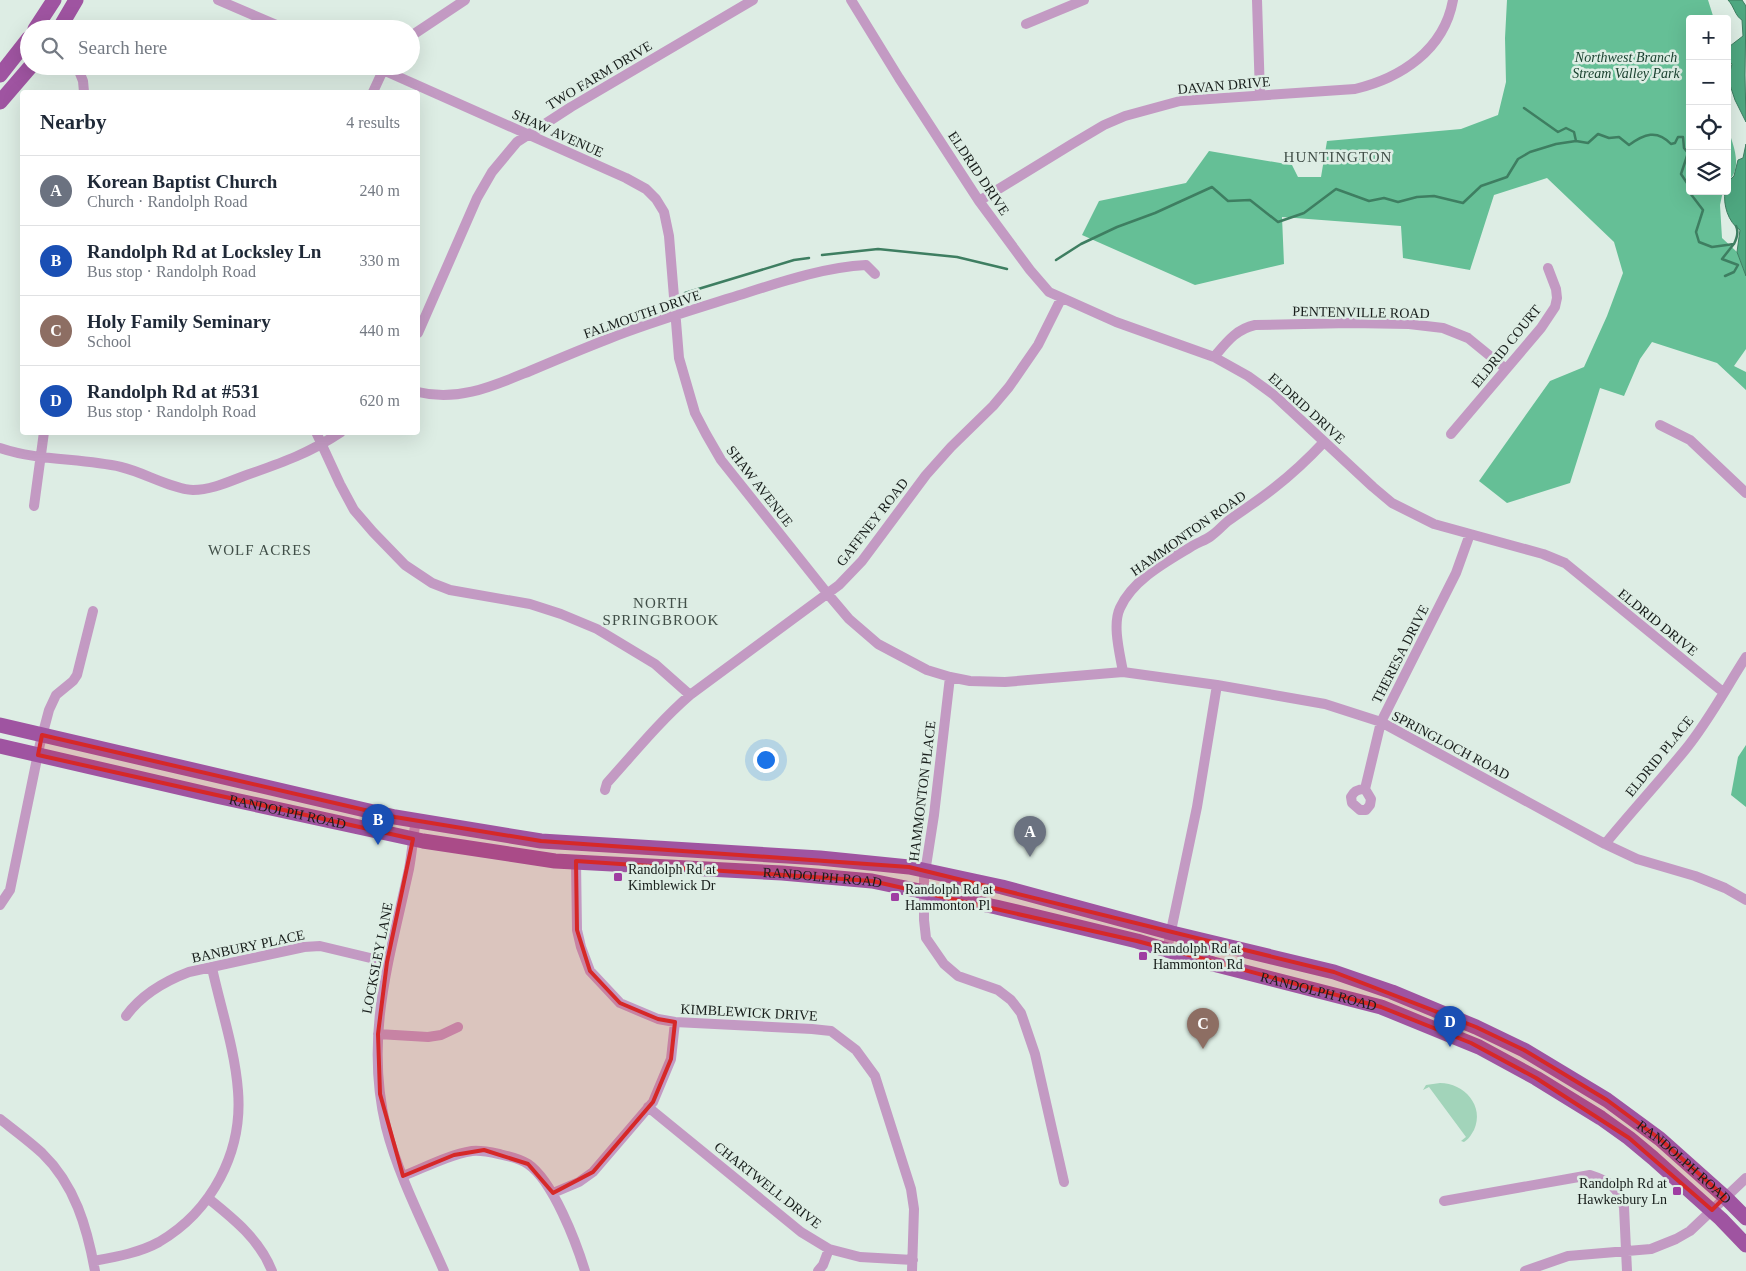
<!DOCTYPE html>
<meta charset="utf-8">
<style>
:root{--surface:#fff;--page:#f2f2f3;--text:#1f2937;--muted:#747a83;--line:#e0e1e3;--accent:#9f3ca2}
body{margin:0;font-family:Georgia,serif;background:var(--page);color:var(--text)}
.controls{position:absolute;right:15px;top:15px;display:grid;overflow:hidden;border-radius:5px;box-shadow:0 5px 20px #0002}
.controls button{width:45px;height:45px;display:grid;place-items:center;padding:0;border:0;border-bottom:1px solid var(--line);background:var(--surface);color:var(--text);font:25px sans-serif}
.you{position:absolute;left:765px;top:759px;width:18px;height:18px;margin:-12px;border:4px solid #fff;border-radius:50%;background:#1a73e8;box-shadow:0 0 0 8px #1a73e833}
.badge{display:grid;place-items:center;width:32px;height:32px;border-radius:50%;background:var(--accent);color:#fff;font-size:16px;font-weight:700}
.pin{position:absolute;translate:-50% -41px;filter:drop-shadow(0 1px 2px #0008)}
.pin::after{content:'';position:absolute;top:26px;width:18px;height:15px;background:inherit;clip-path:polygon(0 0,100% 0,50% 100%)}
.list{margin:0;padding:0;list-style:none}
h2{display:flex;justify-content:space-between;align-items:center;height:65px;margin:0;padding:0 20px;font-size:21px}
h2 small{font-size:16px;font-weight:400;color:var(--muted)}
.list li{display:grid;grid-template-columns:32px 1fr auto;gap:15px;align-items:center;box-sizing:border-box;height:70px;padding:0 20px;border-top:1px solid var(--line)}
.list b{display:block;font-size:19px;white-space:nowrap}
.list p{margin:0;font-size:16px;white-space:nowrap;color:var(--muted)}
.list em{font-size:16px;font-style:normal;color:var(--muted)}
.icon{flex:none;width:28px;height:28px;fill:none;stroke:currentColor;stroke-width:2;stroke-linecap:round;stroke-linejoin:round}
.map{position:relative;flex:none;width:1746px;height:1271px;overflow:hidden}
.search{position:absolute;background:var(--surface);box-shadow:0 5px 20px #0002;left:20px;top:20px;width:400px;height:55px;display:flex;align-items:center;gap:12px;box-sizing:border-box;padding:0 18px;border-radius:28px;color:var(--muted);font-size:19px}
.panel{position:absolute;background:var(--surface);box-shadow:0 5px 20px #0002;left:20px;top:90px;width:400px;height:345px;border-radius:5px}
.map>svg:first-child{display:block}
</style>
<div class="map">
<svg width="1746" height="1271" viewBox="0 0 1746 1271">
<rect width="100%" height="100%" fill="#ddede4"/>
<!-- green -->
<path fill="#a2d4ba" d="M1440 1083C1464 1083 1485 1106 1474 1130 1471 1135 1469 1139 1464 1142L1461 1141 1466 1137 1429 1087 1423 1090 1426 1085Z"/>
<!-- forest -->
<path fill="#65bf96" d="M1507 0H1708L1714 19H1690V191H1723L1720 205 1722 238 1737 252 1746 276V349L1734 366 1746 372V390L1717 363 1652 342 1640 359 1624 396 1600 388 1570 483 1507 503 1479 481 1550 381 1584 367 1607 316 1623 273 1614 242 1547 178 1494 195 1470 270 1403 258 1401 226 1282 217 1284 264 1195 285 1082 235 1099 201 1186 183 1209 151 1292 165 1298 177H1321L1327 141 1461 129 1498 115 1506 82 1505 38Z
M1727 126C1733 145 1744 167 1727 183Z
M1746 745V807L1731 795 1738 757Z"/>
<!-- water -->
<path fill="#4ea780" stroke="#3e7e61" d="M1728 0H1742L1746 6 1745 75 1746 122 1735 100 1728 79 1732 64 1730 62V46L1743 36 1742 20C1735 16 1734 6 1728 0Z
M1746 144V276L1737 252 1740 230C1728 222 1723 205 1725 191H1727V183L1734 176 1738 160 1743 158Z"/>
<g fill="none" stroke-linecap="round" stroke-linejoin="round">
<!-- stream -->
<path stroke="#3e7e61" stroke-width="2.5" d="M1524 108 1558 132 1566 128 1574 132 1576 141 1588 143 1598 134 1609 138 1619 137 1629 145C1644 134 1657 129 1671 144L1675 143 1678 137H1683L1684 148 1688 153 1681 174 1689 186 1690 193 1703 210 1696 232 1699 242 1712 247 1734 244C1737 238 1739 232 1736 226
M822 255 878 249 957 257 1007 269
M1056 260 1081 244 1117 227 1155 213 1212 187 1228 201 1250 200 1278 222 1304 213 1336 189 1369 201 1384 198 1398 202 1417 197 1434 196 1463 203 1481 186 1507 177 1518 159 1530 152 1556 144 1576 141
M1725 276 1734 272 1738 265 1722 259 1733 245
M685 293 794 260 809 258"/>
<!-- minor -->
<path stroke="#c39ac3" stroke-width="10" d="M218 0 286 29
M851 0 899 78 979 201 1030 270 1049 292 1116 322 1214 357 1248 376 1274 395 1373 487 1392 503 1434 524 1543 554 1565 563 1723 692
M1257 0 1260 95
M1026 24 1084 0
M411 36 465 0
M77 66 83 81 84 92
M374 66 626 178 646 189 656 199 664 212 669 236 679 358 695 413 706 434 721 460 827 593 849 619 878 644 927 670 950 677 970 681 1005 682 1123 672 1217 685 1325 704 1381 722 1605 844 1637 859 1695 876 1725 888 1746 900
M373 92 385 66
M979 201 1072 144 1104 125 1125 116 1180 101 1355 89C1401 78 1444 50 1453 0
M418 333 477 198 492 172 517 142 571 107 753 0
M1214 357C1226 343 1236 329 1255 325L1350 323 1409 324 1443 328 1468 338 1506 369
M418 392C458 402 493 386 530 371 556 360 582 349 608 339 648 323 689 311 730 298 772 285 822 267 866 265L875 274
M1660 425 1690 440 1746 493
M316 432 340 484 354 510 373 532 405 565 432 583 450 590 530 604 561 614 597 629 655 664 690 695
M1451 434 1541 328 1555 307 1557 298 1556 289 1548 268
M0 448C38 461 81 458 121 467 143 472 172 489 193 490 211 490 228 482 244 476 281 463 308 454 341 432
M34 506 44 432
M1123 672C1120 654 1112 625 1120 608 1133 579 1168 561 1194 545 1199 542 1206 540 1211 536 1217 532 1222 526 1228 521 1243 510 1259 500 1274 488 1292 474 1309 458 1324 442
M950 677 934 815 924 879V920L926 938 944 964 958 976 998 990 1011 1000 1021 1013 1035 1054 1064 1182
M1365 789 1371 799 1370 805 1366 810H1360L1352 803 1351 797C1354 791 1358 789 1365 789L1381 722 1456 573 1470 534
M605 790 607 783C634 753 659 722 690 695L839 585 862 561 926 475 951 447 993 406 1009 387 1038 345 1061 299
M416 820C413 836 412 853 409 869 390 957 364 1036 386 1127 398 1175 424 1225 444 1271
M1605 844C1631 812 1659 782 1685 750 1708 722 1726 688 1746 657
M576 861 577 930 581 947 590 971 620 1003 658 1019 675 1022 812 1029 831 1031 856 1050 875 1076 911 1189 914 1209 912 1271
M0 905 10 890 40 744 49 710 56 695 73 681 77 675 93 611
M1167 950 1197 807 1217 685
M126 1016C142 994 165 981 189 972L304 947 320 946 387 962
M378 1034 428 1037 441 1035 458 1027
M648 1107 801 1232 829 1249 860 1257 913 1260
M0 1119C14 1130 29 1141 42 1153 75 1185 87 1227 95 1271
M403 1176C426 1167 448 1155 472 1151 481 1150 490 1152 499 1154 508 1156 519 1158 528 1164 553 1181 576 1242 585 1271
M553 1193 579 1182 593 1172 653 1102 671 1059 675 1022
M209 1199C234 1219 260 1240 272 1271
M1444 1201 1590 1175C1609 1181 1618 1187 1624 1207L1627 1271
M93 1261C115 1257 139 1253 159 1242 212 1211 243 1152 238 1091 235 1050 221 1009 212 968
M818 1271 823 1265 829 1249
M1525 1271 1568 1256 1651 1249 1676 1239 1690 1231 1746 1178"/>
<!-- primary -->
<g stroke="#9f54a1" stroke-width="15">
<path d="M35 29 54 0"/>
<path d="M59 29 76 0"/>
<path d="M0 75 29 38"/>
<path d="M0 102 31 66"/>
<path id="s1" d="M0 725 395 817 541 841 820 858 909 867 1002 887 1172 933 1334 972 1392 992 1476 1027 1524 1050 1607 1100 1660 1139 1725 1197 1746 1218"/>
<path id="s2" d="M0 746 216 796 423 841 555 861 782 873 872 881 996 907 1137 941 1213 964 1381 1007 1479 1047 1536 1078 1601 1118 1629 1138 1653 1158 1721 1219 1746 1245"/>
</g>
</g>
<!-- marked area -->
<path fill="#d62828" fill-opacity="0.2" stroke="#d62828" stroke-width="4" stroke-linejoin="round" d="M42 735 395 817 541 841 909 867 1334 972 1476 1027 1524 1050 1607 1100 1660 1139 1725 1197 1712 1210 1629 1138 1536 1078 1471 1043 1381 1007 1137 941 872 881 576 861 577 930 590 971 620 1003 658 1019 675 1022 671 1059 653 1102 593 1172 553 1193 528 1164 484 1150 454 1155 403 1176 380 1094 378 1034 387 962 413 839 38 755Z"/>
<!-- markers -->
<g fill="#9f3ca2" stroke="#ddede4" stroke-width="2">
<rect x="613" y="872" width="10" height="10" rx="2.5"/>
<rect x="890" y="892" width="10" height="10" rx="2.5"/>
<rect x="1138" y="951" width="10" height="10" rx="2.5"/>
<rect x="1672" y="1186" width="10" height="10" rx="2.5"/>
</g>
<g text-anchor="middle" stroke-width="5" stroke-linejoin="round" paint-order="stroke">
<!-- park labels -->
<g font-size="14" font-style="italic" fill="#1b4230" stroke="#ddede4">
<text x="1626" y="62">Northwest Branch<tspan x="1626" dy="16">Stream Valley Park</tspan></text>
</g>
<!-- street labels -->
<g font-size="14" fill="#171d1a" stroke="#ddede4">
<text transform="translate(599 75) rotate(-31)" y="5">TWO FARM DRIVE</text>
<text transform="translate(1224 85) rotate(-5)" y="5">DAVAN DRIVE</text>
<text transform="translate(558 133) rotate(24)" y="5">SHAW AVENUE</text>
<text transform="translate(979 173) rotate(56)" y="5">ELDRID DRIVE</text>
<text transform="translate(1361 312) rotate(1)" y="5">PENTENVILLE ROAD</text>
<text transform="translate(642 314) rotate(-19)" y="5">FALMOUTH DRIVE</text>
<text transform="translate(1506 346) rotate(-51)" y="5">ELDRID COURT</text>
<text transform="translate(1307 408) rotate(42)" y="5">ELDRID DRIVE</text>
<text transform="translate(760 486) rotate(52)" y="5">SHAW AVENUE</text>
<text transform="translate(872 522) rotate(-52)" y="5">GAFFNEY ROAD</text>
<text transform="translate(1188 533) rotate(-35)" y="5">HAMMONTON ROAD</text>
<text transform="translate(1658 622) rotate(39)" y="5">ELDRID DRIVE</text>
<text transform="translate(1400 654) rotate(-63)" y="5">THERESA DRIVE</text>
<text transform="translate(1451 745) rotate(28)" y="5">SPRINGLOCH ROAD</text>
<text transform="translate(1659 756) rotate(-51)" y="5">ELDRID PLACE</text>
<text transform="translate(922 791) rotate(-83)" y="5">HAMMONTON PLACE</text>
<text dy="5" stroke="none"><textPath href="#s2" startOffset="295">RANDOLPH ROAD</textPath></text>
<text dy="5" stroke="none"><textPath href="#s2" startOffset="835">RANDOLPH ROAD</textPath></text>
<text transform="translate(248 946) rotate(-12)" y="5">BANBURY PLACE</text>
<text transform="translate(377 958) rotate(-79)" y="5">LOCKSLEY LANE</text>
<text dy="5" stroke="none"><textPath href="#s2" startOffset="1345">RANDOLPH ROAD</textPath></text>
<text transform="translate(749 1012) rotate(3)" y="5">KIMBLEWICK DRIVE</text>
<text dy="5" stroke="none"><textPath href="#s1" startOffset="1762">RANDOLPH ROAD</textPath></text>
<text transform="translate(768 1185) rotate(38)" y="5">CHARTWELL DRIVE</text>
</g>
<!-- poi labels -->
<g font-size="14" fill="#171d1a" stroke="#ddede4" text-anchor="start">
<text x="628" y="874">Randolph Rd at<tspan x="628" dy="16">Kimblewick Dr</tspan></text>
<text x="905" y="894">Randolph Rd at<tspan x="905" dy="16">Hammonton Pl</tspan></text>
<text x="1153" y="953">Randolph Rd at<tspan x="1153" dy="16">Hammonton Rd</tspan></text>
<text x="1667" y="1188" text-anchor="end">Randolph Rd at<tspan x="1667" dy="16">Hawkesbury Ln</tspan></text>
</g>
<!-- neighbourhood labels -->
<g font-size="15" letter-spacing="1" fill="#414f48" stroke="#ddede4">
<text x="1338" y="162">HUNTINGTON</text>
<text x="260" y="555">WOLF ACRES</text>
<text x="661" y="608">NORTH<tspan x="661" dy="17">SPRINGBROOK</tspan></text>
</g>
</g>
</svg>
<div class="controls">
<button>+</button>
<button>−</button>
<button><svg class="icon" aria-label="locate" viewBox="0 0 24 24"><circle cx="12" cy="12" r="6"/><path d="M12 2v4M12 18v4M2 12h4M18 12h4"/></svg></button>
<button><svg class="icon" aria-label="layers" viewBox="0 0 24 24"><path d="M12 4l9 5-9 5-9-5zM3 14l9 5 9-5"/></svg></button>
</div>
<div class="you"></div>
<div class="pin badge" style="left:1030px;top:857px;background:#6b7280">A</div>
<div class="pin badge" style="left:378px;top:845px;background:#1a4fb4">B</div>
<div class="pin badge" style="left:1203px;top:1049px;background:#8d6e63">C</div>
<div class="pin badge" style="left:1450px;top:1047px;background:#1a4fb4">D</div>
<div class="search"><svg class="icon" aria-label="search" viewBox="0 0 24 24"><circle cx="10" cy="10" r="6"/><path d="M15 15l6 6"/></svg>Search here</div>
<section class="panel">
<h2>Nearby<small>4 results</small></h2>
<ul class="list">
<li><span class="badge" style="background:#6b7280">A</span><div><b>Korean Baptist Church</b><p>Church · Randolph Road</p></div><em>240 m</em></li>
<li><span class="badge" style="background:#1a4fb4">B</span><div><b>Randolph Rd at Locksley Ln</b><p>Bus stop · Randolph Road</p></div><em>330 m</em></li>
<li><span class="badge" style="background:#8d6e63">C</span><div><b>Holy Family Seminary</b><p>School</p></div><em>440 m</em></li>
<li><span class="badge" style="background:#1a4fb4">D</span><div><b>Randolph Rd at #531</b><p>Bus stop · Randolph Road</p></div><em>620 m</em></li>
</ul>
</section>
</div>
